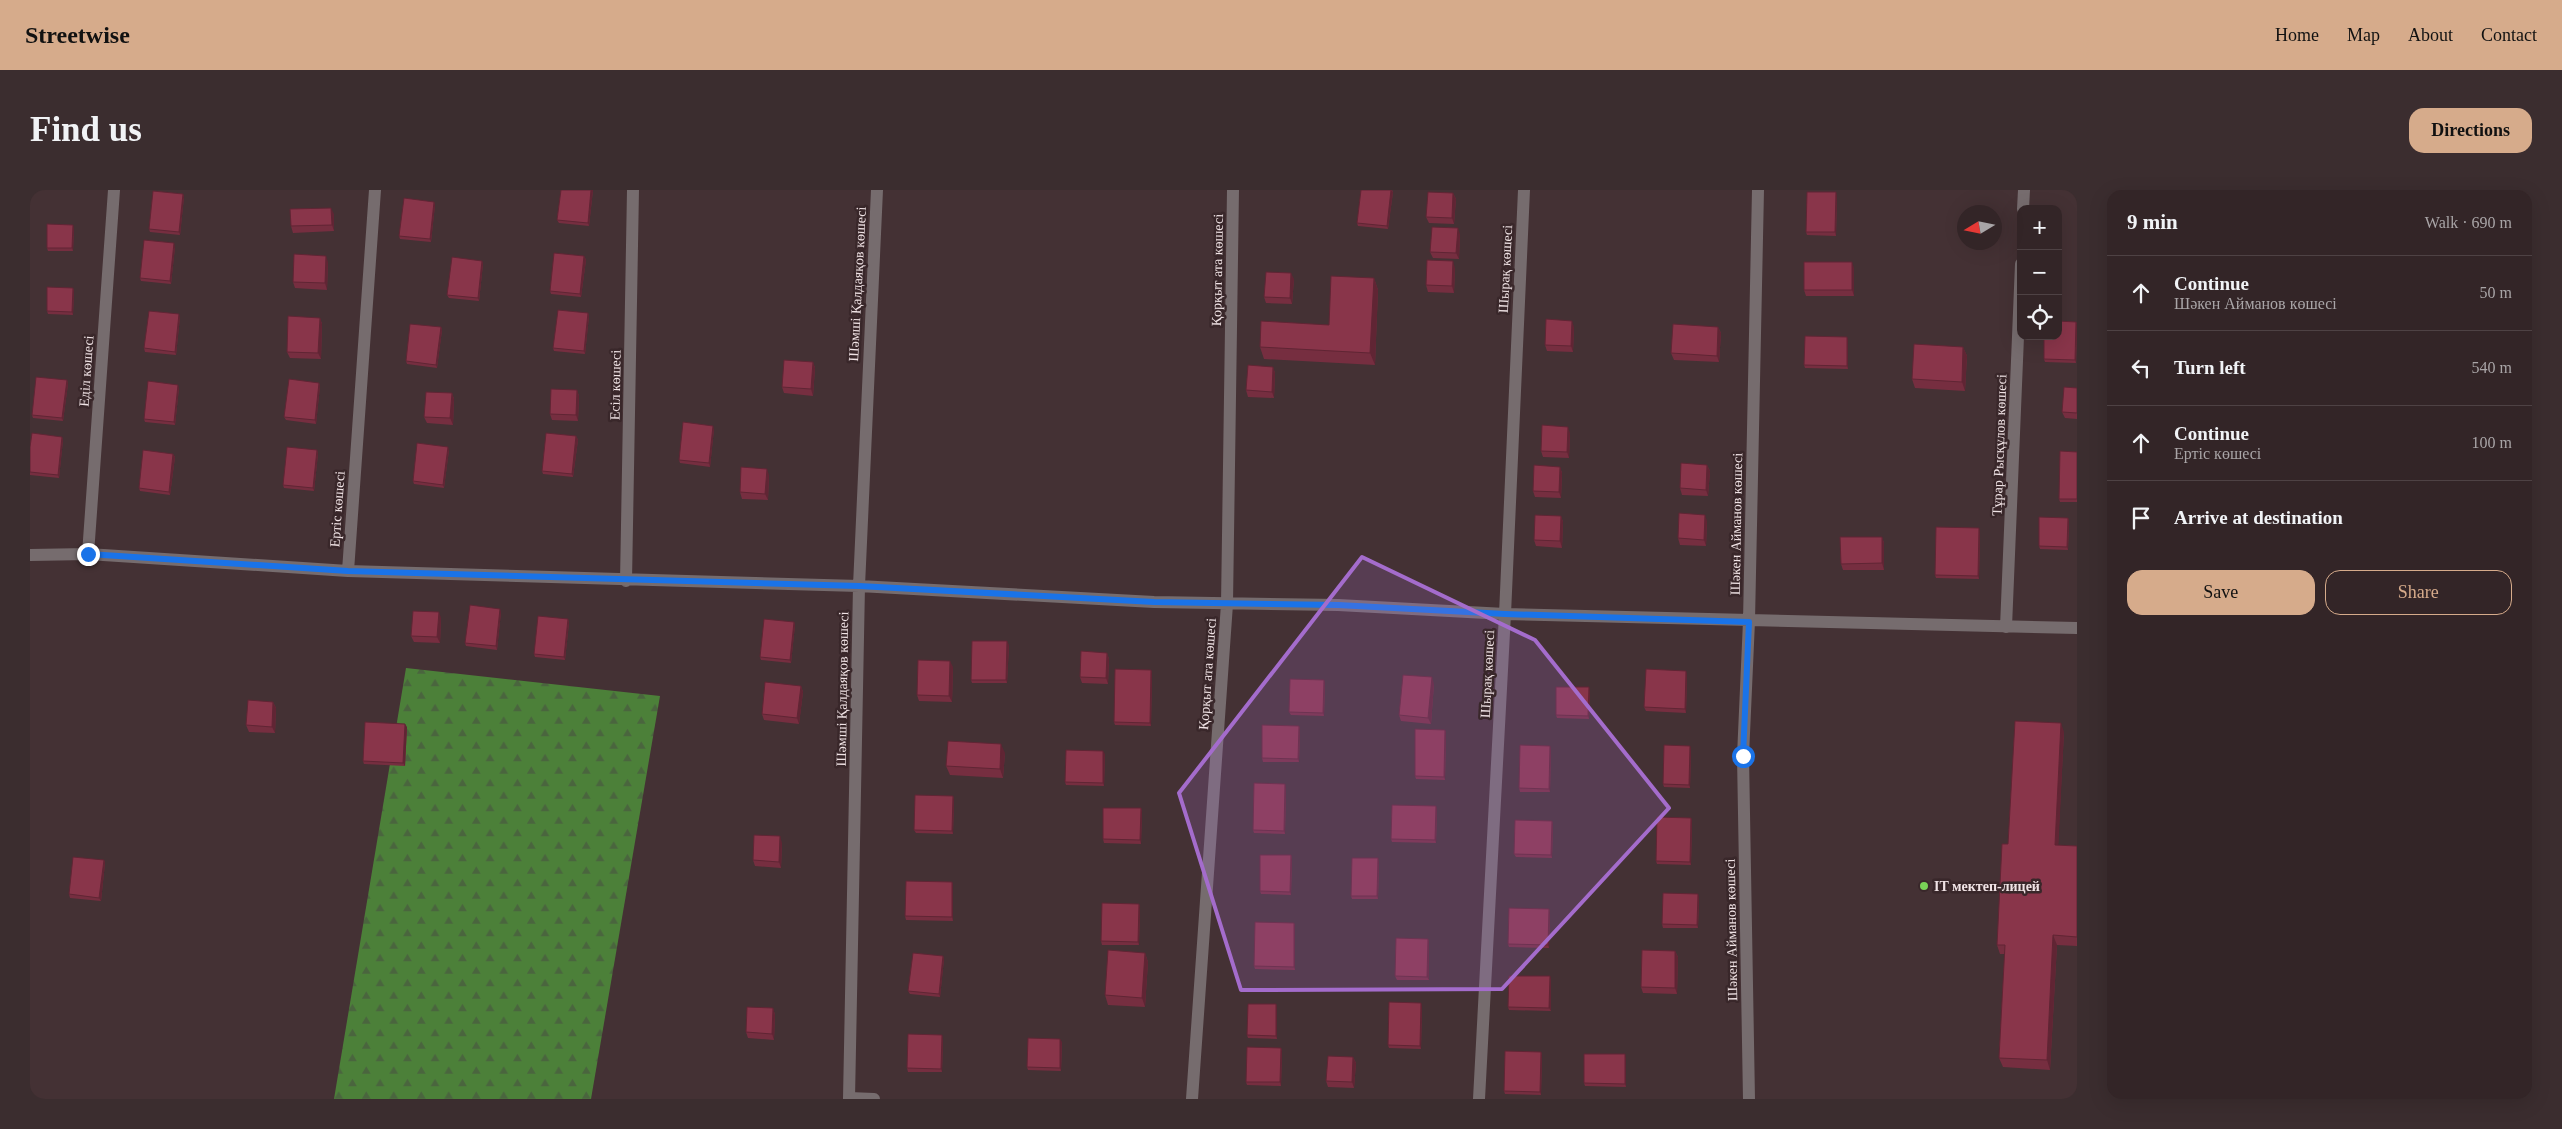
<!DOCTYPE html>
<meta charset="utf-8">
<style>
:root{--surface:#332527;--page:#3b2d2f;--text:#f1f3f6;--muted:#a9a5a7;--line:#4e4244;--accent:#d6ab8b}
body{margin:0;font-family:"Times New Roman",serif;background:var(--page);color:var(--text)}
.controls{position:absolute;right:15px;top:15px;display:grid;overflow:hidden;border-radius:10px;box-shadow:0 5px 20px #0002}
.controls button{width:45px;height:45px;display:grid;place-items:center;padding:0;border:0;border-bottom:1px solid var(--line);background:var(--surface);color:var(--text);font:25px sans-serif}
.compass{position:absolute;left:1927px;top:15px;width:45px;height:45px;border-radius:50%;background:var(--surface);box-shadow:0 5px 20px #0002;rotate:260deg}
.stop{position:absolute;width:15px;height:15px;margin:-11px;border:4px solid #1a73e8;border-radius:50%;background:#fff}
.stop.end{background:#1a73e8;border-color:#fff;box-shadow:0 1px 5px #0008}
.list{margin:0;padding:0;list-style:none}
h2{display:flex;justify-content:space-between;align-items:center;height:65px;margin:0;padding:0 20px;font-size:21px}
h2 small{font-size:16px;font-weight:400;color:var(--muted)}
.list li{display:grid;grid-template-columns:32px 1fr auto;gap:15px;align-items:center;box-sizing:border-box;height:75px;padding:0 20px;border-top:1px solid var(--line)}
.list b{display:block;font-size:19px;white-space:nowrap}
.list p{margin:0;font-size:16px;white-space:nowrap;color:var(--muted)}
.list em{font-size:16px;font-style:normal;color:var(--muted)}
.actions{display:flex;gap:10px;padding:15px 20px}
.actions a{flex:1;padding:11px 0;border:1px solid var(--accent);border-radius:15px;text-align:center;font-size:18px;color:var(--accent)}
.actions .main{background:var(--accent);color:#111}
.icon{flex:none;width:28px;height:28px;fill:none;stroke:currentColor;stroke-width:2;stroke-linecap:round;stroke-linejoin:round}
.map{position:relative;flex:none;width:2047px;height:909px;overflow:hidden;border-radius:15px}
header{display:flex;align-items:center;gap:30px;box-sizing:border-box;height:70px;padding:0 25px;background:var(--accent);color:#111}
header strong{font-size:24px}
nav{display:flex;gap:28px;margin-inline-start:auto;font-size:18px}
.intro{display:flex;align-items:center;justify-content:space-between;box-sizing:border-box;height:120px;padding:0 30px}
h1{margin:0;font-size:35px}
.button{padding:12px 22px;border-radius:15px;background:var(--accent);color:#111;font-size:18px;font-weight:700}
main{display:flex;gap:30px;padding:0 30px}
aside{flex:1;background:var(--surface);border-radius:15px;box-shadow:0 5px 20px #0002}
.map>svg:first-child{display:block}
</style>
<header>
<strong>Streetwise</strong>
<nav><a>Home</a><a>Map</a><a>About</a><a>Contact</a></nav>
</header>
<div class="intro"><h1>Find us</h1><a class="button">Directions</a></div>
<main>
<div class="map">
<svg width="2047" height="909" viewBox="0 0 2047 909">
<defs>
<pattern id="forest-firs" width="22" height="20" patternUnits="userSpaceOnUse" patternTransform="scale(1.25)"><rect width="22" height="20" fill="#4c8039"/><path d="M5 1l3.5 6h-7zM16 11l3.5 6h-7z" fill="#4a653e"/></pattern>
</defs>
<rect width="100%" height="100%" fill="#443134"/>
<!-- forest -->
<path fill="url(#forest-firs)" d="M376 478 630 506 561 909H304Z"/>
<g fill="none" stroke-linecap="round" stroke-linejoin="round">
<!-- minor -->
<path stroke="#766c6e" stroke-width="12" d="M1993 19 1994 0
M58 364 84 0
M0 365 58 364 318 381 345 0
M318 381 829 396 1124 412 1308 415 1475 424 2047 438
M596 391 603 0
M1976 437 1991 74
M819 908 844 909
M819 909 829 396 847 0
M1162 909 1197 414 1203 0
M1449 909 1475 424 1494 0
M1719 909 1713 566 1719 431 1728 0"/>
</g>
<!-- wall -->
<path fill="#762e40" d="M531 0H563L559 36 529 33 527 30Z
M1331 0H1362L1363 2 1358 39 1328 36 1327 33Z
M1423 3 1426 9 1424 34 1399 33 1396 27Z
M153 4 154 7 150 45 120 42 119 39Z
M1807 5 1806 46 1777 45 1776 42Z
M404 12 405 15 401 52 370 49 369 46Z
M304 24V41L263 43 261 36Z
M44 38 43 61H18L17 58Z
M1430 44 1429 69 1403 68 1400 62Z
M145 57 141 94 111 91 110 88Z
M554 66 556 70 551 107 521 104 520 101Z
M452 71 453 74 449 111 419 108 417 105Z
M298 72 297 100 265 98 263 92Z
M1425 78 1424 103 1398 102 1396 95Z
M1824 78V106H1776L1774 100Z
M1344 88 1348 100 1345 175 1234 169 1230 157 1299 135Z
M1264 89 1262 114 1236 113 1234 107Z
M43 98 44 101 43 125 18 124 17 121Z
M558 123 559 126 555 164 524 161 523 158Z
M150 127 146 165 115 162 114 158Z
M290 128 292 134 291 169 260 168 257 162Z
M2046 132 2047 134 2046 173 2015 172 2014 169Z
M411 137 412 140 407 178 377 174 376 171Z
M1544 137 1543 162 1517 161 1515 155Z
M1688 137 1691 143 1689 172 1644 170 1641 163Z
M1818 150V179L1775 178 1774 175Z
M1933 157 1937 166 1935 201 1885 198 1882 189Z
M783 172 785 178 783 206 754 203 752 197Z
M1243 177 1245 183 1244 208 1218 207 1216 200Z
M37 190 38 194 33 231 3 228 2 225Z
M289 193 290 196 286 234 256 230 254 227Z
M149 198 145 235 115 232 114 229Z
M2047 198V229L2035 228 2032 222Z
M547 200 549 206 548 231 522 230 520 224Z
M422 203 424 209 423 235 397 233 394 227Z
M684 239 680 277 650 273 649 270Z
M1540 243 1539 268 1513 267 1511 261Z
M546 246 548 250 543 287 513 284 512 281Z
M32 247 33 250 29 288 0 285V257Z
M287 260 288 264 284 301 254 298 253 295Z
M419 260 414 298 384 294 383 291Z
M2047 262V312H2030L2029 309Z
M143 264 145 267 140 305 110 301 109 298Z
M1677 275 1680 281 1678 306 1652 305 1650 298Z
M1530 277 1532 283 1531 308 1505 307 1503 301Z
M739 285 738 310 712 309 710 302Z
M1531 326 1533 332 1532 358 1506 356 1504 350Z
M2038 328 2039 331 2038 360 2010 359 2009 356Z
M1677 331 1676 356 1650 355 1648 348Z
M1950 341 1949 389 1906 388 1905 385Z
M1852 347 1854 353V380H1813L1811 374Z
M471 422 467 460 436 456 435 453Z
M411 428 410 453 384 452 381 446Z
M538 429 539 433 535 470 505 467 504 464Z
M764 432 765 435 761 473 731 470 730 467Z
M979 455 977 493H942L941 490Z
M1077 463 1079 469 1078 494 1052 493 1050 487Z
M923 477 922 512 889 511 887 505Z
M1121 480 1122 483 1121 536 1085 535 1084 532Z
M1657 484 1656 523 1616 521 1614 517Z
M1295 493 1294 526 1261 525 1259 522Z
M1404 494 1401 534 1371 531 1369 525Z
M771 496 773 502 769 534 734 530 732 524Z
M1560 500 1559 529 1527 528 1526 525Z
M243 512 246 518 245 543 219 542 216 535Z
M1269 536 1270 539 1269 572H1233L1232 568Z
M377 537 375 576 334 574 333 571Z
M1415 540 1416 543 1415 590 1386 589 1385 586Z
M2034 542 2028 655 2047 656V756L2027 755 2020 880 1973 877 1969 868 1975 764H1970L1967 755 1978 654Z
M1521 559 1520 602H1490L1489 598Z
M1661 559 1660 598 1634 597 1633 594Z
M975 563 973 588 920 585 916 576Z
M1075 564 1074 596 1036 595 1035 592Z
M1256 597 1255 644 1224 643 1223 640Z
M923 606 924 609 923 644 886 643 884 640Z
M1111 618 1112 622 1111 654 1074 653 1073 649Z
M1407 619 1406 653 1362 652 1361 649Z
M1661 628 1662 631 1661 675 1627 674 1626 671Z
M1522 631 1523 634 1522 668 1486 667 1484 664Z
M752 653 751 678 725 676 723 670Z
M1261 665 1262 669 1261 705 1231 704 1230 701Z
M74 670 75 673 71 711 40 708 39 704Z
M1349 672 1348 709H1322L1321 706Z
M922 692 923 695V731L876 730 875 726Z
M1669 707 1668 738H1633L1632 734Z
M1109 714 1110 717 1109 755H1072L1071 751Z
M1519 719 1520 722 1519 758 1479 757 1478 754Z
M1264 733 1265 736V780L1225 779 1224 776Z
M1398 749 1399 752V790H1367L1365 786Z
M1645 761 1648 767 1647 804 1613 803 1611 797Z
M1115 763 1118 772 1115 817 1078 815 1075 805Z
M913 766 914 769 910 807 880 804 878 801Z
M1521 789V821L1479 820 1478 817Z
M1246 814 1247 817V849L1218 848 1217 845Z
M1392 816 1391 859 1359 858 1358 855Z
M743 818 745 825 744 850 718 848 716 842Z
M913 848 912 882H878L877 878Z
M1032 852 1031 881 998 880 997 877Z
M1251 858 1252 861 1251 896 1217 895 1216 892Z
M1511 862 1512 865 1511 905 1475 904 1474 901Z
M1323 867 1326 873 1324 898 1298 897 1296 891Z
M1596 868V897L1555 896 1554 893Z"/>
<!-- shaded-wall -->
<path fill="#602534" d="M561 0H563L559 36 558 33Z
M1361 0 1363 2 1358 39 1357 36Z
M1806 2 1807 5 1806 46 1805 42Z
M1423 3 1426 9 1424 34 1422 28Z
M153 4 154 7 150 45 149 42Z
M404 12 405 15 401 52 400 49Z
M301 18 304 24V41L302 35Z
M43 35 44 38 43 61 42 58Z
M1428 38 1430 44 1429 69 1426 63Z
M144 53 145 57 141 94 140 91Z
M296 66 298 72 297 100 295 93Z
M554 66 556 70 551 107 550 104Z
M452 71 453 74 449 111 448 108Z
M1423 71 1425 78 1424 103 1422 96Z
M1822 72 1824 78V106L1822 100Z
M1261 83 1264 89 1262 114 1260 108Z
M1344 88 1348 100 1345 175 1340 163Z
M43 98 44 101 43 125 42 122Z
M558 123 559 126 555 164 554 161Z
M149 124 150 127 146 165 145 162Z
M290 128 292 134 291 169 288 163Z
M1542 131 1544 137 1543 162 1541 156Z
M2046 132 2047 134 2046 173 2045 170Z
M411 137 412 140 407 178 406 175Z
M1688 137 1691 143 1689 172 1687 166Z
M1817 147 1818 150V179L1817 176Z
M1933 157 1937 166 1935 201 1932 192Z
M783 172 785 178 783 206 781 199Z
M1243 177 1245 183 1244 208 1242 202Z
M37 190 38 194 33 231 32 228Z
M289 193 290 196 286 234 285 230Z
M148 195 149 198 145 235 144 232Z
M547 200 549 206 548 231 546 225Z
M422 203 424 209 423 235 420 228Z
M683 236 684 239 680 277 679 273Z
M1538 237 1540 243 1539 268 1537 262Z
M546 246 548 250 543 287 542 284Z
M32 247 33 250 29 288 28 285Z
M418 257 419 260 414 298 413 295Z
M287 260 288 264 284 301 283 298Z
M143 264 145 267 140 305 139 302Z
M1677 275 1680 281 1678 306 1676 300Z
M1530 277 1532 283 1531 308 1529 302Z
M737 279 739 285 738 310 735 304Z
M1675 325 1677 331 1676 356 1674 350Z
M1531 326 1533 332 1532 358 1530 351Z
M2038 328 2039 331 2038 360 2037 357Z
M1949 338 1950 341 1949 389 1948 386Z
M1852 347 1854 353V380L1852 373Z
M470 419 471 422 467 460 466 456Z
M409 422 411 428 410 453 407 447Z
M538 429 539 433 535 470 534 467Z
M764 432 765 435 761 473 760 470Z
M977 451 979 455 977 493 976 490Z
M1077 463 1079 469 1078 494 1076 488Z
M920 471 923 477 922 512 919 506Z
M1121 480 1122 483 1121 536 1120 533Z
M1656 481 1657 484 1656 523 1655 519Z
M1402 487 1404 494 1401 534 1398 528Z
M1294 490 1295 493 1294 526 1293 523Z
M771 496 773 502 769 534 767 528Z
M1559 497 1560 500 1559 529 1558 526Z
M243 512 246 518 245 543 242 537Z
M2031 533 2034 542 2028 664 2025 655Z
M375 534 377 537 375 576 373 573Z
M1269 536 1270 539 1269 572 1268 569Z
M1415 540 1416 543 1415 590 1414 587Z
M971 554 975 563 973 588 970 579Z
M1520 556 1521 559 1520 602 1519 599Z
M1660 556 1661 559 1660 598 1659 595Z
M1073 561 1075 564 1074 596 1073 593Z
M1255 594 1256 597 1255 644 1254 641Z
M923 606 924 609 923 644 922 641Z
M1406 616 1407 619 1406 653 1405 650Z
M1111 618 1112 622 1111 654 1110 650Z
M1661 628 1662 631 1661 675 1660 672Z
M1522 631 1523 634 1522 668 1521 665Z
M750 646 752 653 751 678 749 672Z
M1261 665 1262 669 1261 705 1260 702Z
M1348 668 1349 672 1348 709 1347 706Z
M74 670 75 673 71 711 69 708Z
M922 692 923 695V731L922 727Z
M1668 704 1669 707 1668 738 1667 735Z
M1109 714 1110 717 1109 755 1108 752Z
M1519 719 1520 722 1519 758 1518 755Z
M1264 733 1265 736V780L1264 777Z
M2023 745 2027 755 2020 880 2017 870Z
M1398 749 1399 752V790L1397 787Z
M1645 761 1648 767 1647 804 1645 798Z
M1115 763 1118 772 1115 817 1112 808Z
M913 766 914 769 910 807 909 804Z
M1520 786 1521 789V821L1519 818Z
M1391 813 1392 816 1391 859 1390 856Z
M1246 814 1247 817V849L1246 846Z
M743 818 745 825 744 850 742 844Z
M912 845 913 848 912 882 911 879Z
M1030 849 1032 852 1031 881 1030 878Z
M1251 858 1252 861 1251 896 1250 892Z
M1511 862 1512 865 1511 905 1510 902Z
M1595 864 1596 868V897L1595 894Z
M1323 867 1326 873 1324 898 1322 892Z"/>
<!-- building -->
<path fill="#89354a" stroke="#602534" d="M531 0H561L558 33 527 30Z
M1331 0H1361L1357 36 1327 33Z
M123 1 153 4 149 42 119 39Z
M1398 2 1423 3 1422 28 1396 27Z
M1777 2H1806L1805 42H1776Z
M374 8 404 12 400 49 369 46Z
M301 18 302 35 261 36 260 19Z
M17 34 43 35 42 58H17Z
M1402 37 1428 38 1426 63 1400 62Z
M114 50 144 53 140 91 110 88Z
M524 63 554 66 550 104 520 101Z
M264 64 296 66 295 93 263 92Z
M422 67 452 71 448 108 417 105Z
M1397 70 1423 71 1422 96 1396 95Z
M1774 72H1822V100H1774Z
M1236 82 1261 83 1260 108 1234 107Z
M1301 86 1344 88 1340 163 1230 157 1231 131 1299 135Z
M17 97 43 98 42 122 17 121Z
M528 120 558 123 554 161 523 158Z
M119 121 149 124 145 162 114 158Z
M258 126 290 128 288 163 257 162Z
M1516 129 1542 131 1541 156 1515 155Z
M2028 131 2046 132 2045 170 2014 169V146H2028Z
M380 134 411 137 406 175 376 171Z
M1643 134 1688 137 1687 166 1641 163Z
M1775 146 1817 147V176L1774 175Z
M1884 154 1933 157 1932 192 1882 189Z
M754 170 783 172 781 199 752 197Z
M1218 175 1243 177 1242 202 1216 200Z
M6 187 37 190 32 228 2 225Z
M259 189 289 193 285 230 254 227Z
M118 191 148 195 144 232 114 229Z
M2034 197 2047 198V223L2032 222Z
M521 199 547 200 546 225 520 224Z
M396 202 422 203 420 228 394 227Z
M653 232 683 236 679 273 649 270Z
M1512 235 1538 237 1537 262 1511 261Z
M2 243 32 247 28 285 0 282V257Z
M516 243 546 246 542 284 512 281Z
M387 253 418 257 413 295 383 291Z
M257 257 287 260 283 298 253 295Z
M113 260 143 264 139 302 109 298Z
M2030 261 2047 262V309H2029Z
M1651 273 1677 275 1676 300 1650 298Z
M1504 275 1530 277 1529 302 1503 301Z
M711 277 737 279 735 304 710 302Z
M1649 323 1675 325 1674 350 1648 348Z
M1505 325 1531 326 1530 351 1504 350Z
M2009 327 2038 328 2037 357 2009 356Z
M1906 337 1949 338 1948 386 1905 385Z
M1810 347H1852V373L1811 374Z
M440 415 470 419 466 456 435 453Z
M383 421 409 422 407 447 381 446Z
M508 426 538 429 534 467 504 464Z
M734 429 764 432 760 470 730 467Z
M942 451H977L976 490H941Z
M1051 461 1077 463 1076 488 1050 487Z
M888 470 920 471 919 506 887 505Z
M1085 479 1121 480 1120 533 1084 532Z
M1616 479 1656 481 1655 519 1614 517Z
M1373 485 1402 487 1398 528 1369 525Z
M1260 489 1294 490 1293 523 1259 522Z
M735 492 771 496 767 528 732 524Z
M1526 497H1559L1558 526 1526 525Z
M218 510 243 512 242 537 216 535Z
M1985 531 2031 533 2025 655 2047 656V747L2023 745 2017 870 1969 868 1975 755H1967L1972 654H1978Z
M335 532 375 534 373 573 333 571Z
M1232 535 1269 536 1268 569 1232 568Z
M1385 539 1415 540 1414 587 1385 586Z
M918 551 971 554 970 579 916 576Z
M1490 555 1520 556 1519 599 1489 598Z
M1634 555 1660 556 1659 595 1633 594Z
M1036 560 1073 561V593L1035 592Z
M1224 593 1255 594 1254 641 1223 640Z
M885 605 923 606 922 641 884 640Z
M1362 615 1406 616 1405 650 1361 649Z
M1073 618H1111L1110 650 1073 649Z
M1627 627 1661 628 1660 672 1626 671Z
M1485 630 1522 631 1521 665 1484 664Z
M724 645 750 646 749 672 723 670Z
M1230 665H1261L1260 702 1230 701Z
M43 667 74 670 69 708 39 704Z
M1322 668H1348L1347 706H1321Z
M876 691 922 692V727L875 726Z
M1633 703 1668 704 1667 735 1632 734Z
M1072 713 1109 714 1108 752 1071 751Z
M1479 718 1519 719 1518 755 1478 754Z
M1225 732 1264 733V777L1224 776Z
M1366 748 1398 749 1397 787 1365 786Z
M1078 760 1115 763 1112 808 1075 805Z
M1612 760 1645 761V798L1611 797Z
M883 763 913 766 909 804 878 801Z
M1479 786H1520L1519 818 1478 817Z
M1359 812 1391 813 1390 856 1358 855Z
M1218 814H1246V846L1217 845Z
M717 817 743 818 742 844 716 842Z
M878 844 912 845 911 879 877 878Z
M998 848 1030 849V878L997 877Z
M1217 857 1251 858 1250 892H1216Z
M1475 861 1511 862 1510 902 1474 901Z
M1554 864H1595V894L1554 893Z
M1298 866 1323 867 1322 892 1296 891Z"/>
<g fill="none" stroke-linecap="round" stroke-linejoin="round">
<!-- route -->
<path stroke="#1a73e8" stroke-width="6" d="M58 364 318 381 829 396 1124 412 1308 415 1475 424 1719 432 1713 566"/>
</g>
<!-- marked area -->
<path fill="#a46ccc" fill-opacity="0.2" stroke="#a46ccc" stroke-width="4" stroke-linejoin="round" d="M1332 367 1505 450 1639 618 1472 799 1211 800 1149 603Z"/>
<!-- markers -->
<circle fill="#79d157" stroke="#39272a" stroke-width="2" cx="1894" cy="696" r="5"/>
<g text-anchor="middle" stroke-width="5" stroke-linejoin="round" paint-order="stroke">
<!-- street labels -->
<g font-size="14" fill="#f0e3e5" stroke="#39272a">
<text transform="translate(1475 79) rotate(-87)" y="5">Шырақ көшесі</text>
<text transform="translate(1187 80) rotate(-89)" y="5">Қорқыт ата көшесі</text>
<text transform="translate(827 94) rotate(-87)" y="5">Шәмші Қалдаяқов көшесі</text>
<text transform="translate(56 181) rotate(-86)" y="5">Еділ көшесі</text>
<text transform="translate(585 195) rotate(-89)" y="5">Есіл көшесі</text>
<text transform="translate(1969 255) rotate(-88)" y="5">Тұрар Рысқұлов көшесі</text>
<text transform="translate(307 319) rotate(-86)" y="5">Ертіс көшесі</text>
<text transform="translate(1706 334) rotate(-89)" y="5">Шәкен Айманов көшесі</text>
<text transform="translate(1177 484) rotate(-86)" y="5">Қорқыт ата көшесі</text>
<text transform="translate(1457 484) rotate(-87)" y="5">Шырақ көшесі</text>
<text transform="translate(812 499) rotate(-89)" y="5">Шәмші Қалдаяқов көшесі</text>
<text transform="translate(1701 740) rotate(-91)" y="5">Шәкен Айманов көшесі</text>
</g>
<!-- poi labels -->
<g font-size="14" font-weight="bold" fill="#f0e3e5" stroke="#39272a" text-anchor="start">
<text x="1904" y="701">IT мектеп-лицей</text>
</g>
</g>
</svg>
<div class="controls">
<button>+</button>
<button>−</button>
<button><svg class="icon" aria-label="locate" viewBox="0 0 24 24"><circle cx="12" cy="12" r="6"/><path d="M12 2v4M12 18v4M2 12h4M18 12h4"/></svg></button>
</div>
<svg class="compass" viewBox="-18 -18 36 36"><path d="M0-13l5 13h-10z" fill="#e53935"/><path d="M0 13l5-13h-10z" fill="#a9a5a7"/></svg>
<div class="stop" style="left:1713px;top:566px"></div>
<div class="stop end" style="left:58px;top:364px"></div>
</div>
<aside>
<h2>9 min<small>Walk · 690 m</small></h2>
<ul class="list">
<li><svg class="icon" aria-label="ahead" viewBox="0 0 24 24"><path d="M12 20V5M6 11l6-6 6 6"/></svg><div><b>Continue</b><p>Шәкен Айманов көшесі</p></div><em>50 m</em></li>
<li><svg class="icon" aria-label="left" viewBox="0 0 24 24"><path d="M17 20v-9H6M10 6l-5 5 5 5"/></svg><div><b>Turn left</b></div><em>540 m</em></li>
<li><svg class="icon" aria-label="ahead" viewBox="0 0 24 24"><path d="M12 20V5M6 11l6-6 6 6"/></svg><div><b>Continue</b><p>Ертіс көшесі</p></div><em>100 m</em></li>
<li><svg class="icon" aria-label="arrive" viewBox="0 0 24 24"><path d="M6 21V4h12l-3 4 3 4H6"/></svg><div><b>Arrive at destination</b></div></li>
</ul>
<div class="actions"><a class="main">Save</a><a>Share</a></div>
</aside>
</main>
